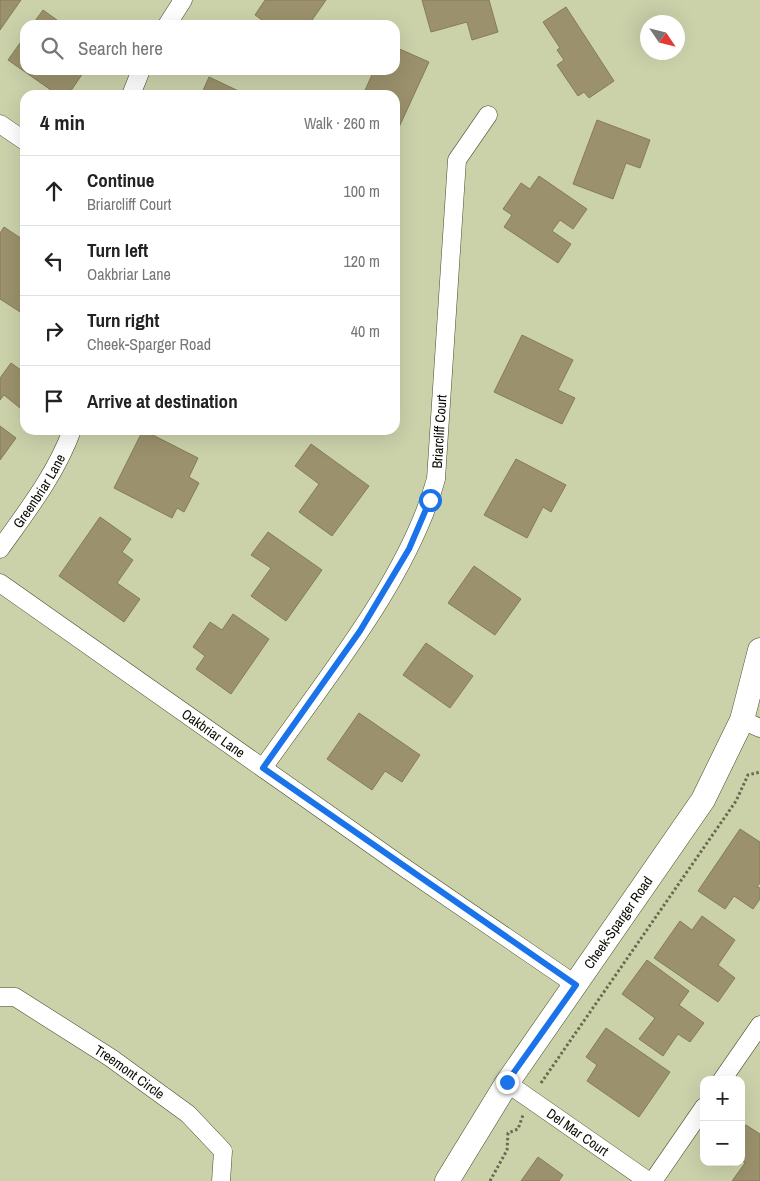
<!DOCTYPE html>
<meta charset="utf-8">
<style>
:root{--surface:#fff;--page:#f6f6f6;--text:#222;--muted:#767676;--line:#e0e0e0}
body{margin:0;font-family:"Archivo Narrow",sans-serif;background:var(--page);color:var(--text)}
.controls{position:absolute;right:15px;bottom:15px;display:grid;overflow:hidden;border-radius:10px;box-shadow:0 5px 20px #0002}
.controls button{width:45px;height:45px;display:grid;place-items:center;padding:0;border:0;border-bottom:1px solid var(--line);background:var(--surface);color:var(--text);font:25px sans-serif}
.compass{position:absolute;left:640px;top:15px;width:45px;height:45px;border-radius:50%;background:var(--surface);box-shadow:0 5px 20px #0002;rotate:125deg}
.stop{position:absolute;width:15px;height:15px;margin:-11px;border:4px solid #1a73e8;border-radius:50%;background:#fff}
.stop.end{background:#1a73e8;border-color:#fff;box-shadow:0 1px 5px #0008}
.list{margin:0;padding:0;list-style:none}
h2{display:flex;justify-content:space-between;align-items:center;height:65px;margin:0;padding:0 20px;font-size:21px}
h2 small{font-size:16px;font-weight:400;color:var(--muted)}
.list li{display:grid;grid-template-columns:32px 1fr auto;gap:15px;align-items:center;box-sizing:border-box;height:70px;padding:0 20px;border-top:1px solid var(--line)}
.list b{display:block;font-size:19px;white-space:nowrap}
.list p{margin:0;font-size:16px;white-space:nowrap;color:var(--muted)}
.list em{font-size:16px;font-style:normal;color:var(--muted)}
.icon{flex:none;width:28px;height:28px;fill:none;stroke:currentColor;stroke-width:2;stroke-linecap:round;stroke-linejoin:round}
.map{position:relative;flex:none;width:760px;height:1181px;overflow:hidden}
.search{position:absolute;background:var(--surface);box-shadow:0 5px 20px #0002;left:20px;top:20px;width:380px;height:55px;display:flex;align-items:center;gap:12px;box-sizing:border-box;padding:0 18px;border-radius:15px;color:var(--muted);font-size:19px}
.panel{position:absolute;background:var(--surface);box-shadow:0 5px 20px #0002;left:20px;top:90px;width:380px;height:345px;border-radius:15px}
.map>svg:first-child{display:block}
</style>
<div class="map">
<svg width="760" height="1181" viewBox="0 0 760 1181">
<rect width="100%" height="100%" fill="#cbd2aa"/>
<!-- building -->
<path fill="#9b916c" stroke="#857c57" d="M0 0H21L0 30Z
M265 0H326L310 23 313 25H269L255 15Z
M422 0H489L498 32 472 40 467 22 431 32Z
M566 7 614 81 589 98 584 92 578 96 557 65 564 60 557 50 560 48 543 22Z
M43 10 64 25H32Z
M25 36V70H85L68 95H58L8 60Z
M395 47 429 62 395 136V95H363L374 70H395Z
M209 77 247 95H201Z
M597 120 650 140 640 168 626 163 613 199 573 184Z
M539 176 587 209 573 229 560 220 552 231 571 244 558 263 504 227 512 215 503 209 521 183 530 189Z
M4 227 25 241V315L0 299V233Z
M522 335 573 360 558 390 575 398 562 424 494 392Z
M11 363 25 373V401L20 408 4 395 0 400V378Z
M0 426 16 438 0 460Z
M143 430 198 458 189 477 199 483 184 512 177 508 172 518 114 488Z
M311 444 369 486 332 536 299 512 319 484 295 466Z
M516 459 566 485 551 512 543 507 527 538 484 515Z
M100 517 131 539 122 552 133 560 117 583 140 599 124 622 59 576Z
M268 532 322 570 286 621 251 596 271 568 251 555Z
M474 566 521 599 495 635 448 603Z
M233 614 269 639 231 694 196 669 205 656 193 647 210 622 222 630Z
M426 643 473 676 450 708 403 675Z
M359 713 420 755 402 782 385 771 372 790 327 759Z
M740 829 760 842V883L757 887 760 888V899L753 909 734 896 725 909 698 891Z
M702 916 735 940 718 965 735 978 718 1002 654 958 680 921 692 930Z
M647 960 689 991 679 1005 704 1023 690 1042 678 1034 663 1056 639 1039 655 1018 622 994Z
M606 1028 670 1072 639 1117 587 1081 597 1065 586 1057Z
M746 1125 760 1134V1181H732L745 1163 741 1160V1132Z
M538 1157 563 1175 559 1181H521Z"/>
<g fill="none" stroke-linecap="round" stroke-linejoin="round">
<defs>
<g id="minor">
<path d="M167 25 183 0"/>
<path d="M131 95 141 70"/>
<path d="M0 124 25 141"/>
<path id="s1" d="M0 549C27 511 56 474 72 430"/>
<path id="s2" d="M0 583 402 866 576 985"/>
<path d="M742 720 760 728"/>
<path id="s3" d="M263 768C323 682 408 580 436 479L457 160 488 115"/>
<path id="s4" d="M0 997H15L111 1058 188 1114 223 1151 221 1181"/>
<path d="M722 1080 760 1025"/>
<path id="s5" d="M507 1083 648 1181"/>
<path d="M653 1181 704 1107"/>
</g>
<g id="secondary">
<path id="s6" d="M447 1181 507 1083 703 800 742 720 760 650"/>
</g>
</defs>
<!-- minor casing -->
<use href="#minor" stroke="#474c29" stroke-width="19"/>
<!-- secondary casing -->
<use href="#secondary" stroke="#474c29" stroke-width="25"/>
<!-- path -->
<path stroke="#666a51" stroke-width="3" stroke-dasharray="2.5 2.5" stroke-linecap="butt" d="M541 1083 736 801 748 775 760 772
M490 1181 507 1150 508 1133 518 1129 523 1115"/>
<!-- minor -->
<use href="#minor" stroke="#fff" stroke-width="18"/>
<!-- secondary -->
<use href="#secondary" stroke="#fff" stroke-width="24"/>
</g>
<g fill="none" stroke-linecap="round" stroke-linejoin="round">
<!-- route -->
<path stroke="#1a73e8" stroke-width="6" d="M430 500 409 549 360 631 263 768 576 985 507 1082"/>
</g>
<g text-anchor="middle" stroke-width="5" stroke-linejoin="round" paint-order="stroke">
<!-- street labels -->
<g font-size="14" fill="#0b0d02" stroke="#ecf0dc">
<text dy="5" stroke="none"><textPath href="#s3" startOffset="386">Briarcliff Court</textPath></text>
<text dy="5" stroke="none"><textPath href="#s1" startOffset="70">Greenbriar Lane</textPath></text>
<text dy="5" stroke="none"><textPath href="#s2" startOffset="261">Oakbriar Lane</textPath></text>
<text dy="5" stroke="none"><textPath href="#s6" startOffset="310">Cheek-Sparger Road</textPath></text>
<text dy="5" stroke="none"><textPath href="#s4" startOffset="152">Treemont Circle</textPath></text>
<text dy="5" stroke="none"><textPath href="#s5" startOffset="86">Del Mar Court</textPath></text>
</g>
</g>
</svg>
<div class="controls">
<button>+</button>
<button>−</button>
</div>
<svg class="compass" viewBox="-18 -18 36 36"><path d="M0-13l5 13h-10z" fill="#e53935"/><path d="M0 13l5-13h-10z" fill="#767676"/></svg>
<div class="stop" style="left:430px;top:500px"></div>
<div class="stop end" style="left:507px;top:1082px"></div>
<div class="search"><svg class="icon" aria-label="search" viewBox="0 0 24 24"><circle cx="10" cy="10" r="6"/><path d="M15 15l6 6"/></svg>Search here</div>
<section class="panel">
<h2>4 min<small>Walk · 260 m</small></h2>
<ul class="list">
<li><svg class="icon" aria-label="ahead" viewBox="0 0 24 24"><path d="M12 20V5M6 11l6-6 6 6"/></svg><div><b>Continue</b><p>Briarcliff Court</p></div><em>100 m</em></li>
<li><svg class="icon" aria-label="left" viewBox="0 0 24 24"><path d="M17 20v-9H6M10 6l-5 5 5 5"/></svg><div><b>Turn left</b><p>Oakbriar Lane</p></div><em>120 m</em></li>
<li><svg class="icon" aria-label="right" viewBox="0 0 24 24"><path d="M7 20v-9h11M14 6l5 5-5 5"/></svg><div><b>Turn right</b><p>Cheek-Sparger Road</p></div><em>40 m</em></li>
<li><svg class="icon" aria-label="arrive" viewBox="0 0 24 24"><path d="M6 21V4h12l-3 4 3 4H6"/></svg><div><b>Arrive at destination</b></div></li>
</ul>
</section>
</div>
